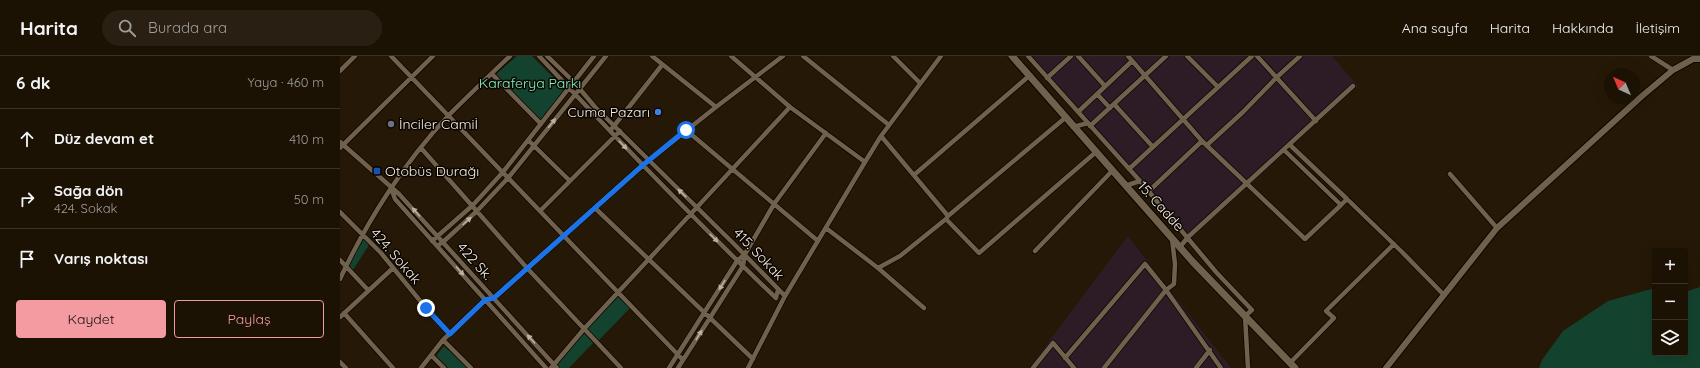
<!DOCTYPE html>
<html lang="tr">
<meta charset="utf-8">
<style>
:root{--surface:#1c1204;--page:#292013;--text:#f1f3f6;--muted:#a09e9a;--line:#3a3226;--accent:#f49aa1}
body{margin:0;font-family:Quicksand,sans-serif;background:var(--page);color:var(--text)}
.controls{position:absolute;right:12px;bottom:12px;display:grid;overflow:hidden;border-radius:4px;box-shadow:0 4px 16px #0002}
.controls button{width:36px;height:36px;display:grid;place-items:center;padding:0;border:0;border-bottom:1px solid var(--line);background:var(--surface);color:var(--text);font:20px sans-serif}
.compass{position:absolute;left:1264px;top:12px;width:36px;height:36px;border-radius:50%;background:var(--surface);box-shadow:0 4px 16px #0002;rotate:316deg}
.stop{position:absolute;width:12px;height:12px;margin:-9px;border:3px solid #1a73e8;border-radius:50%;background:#fff}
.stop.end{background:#1a73e8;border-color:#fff;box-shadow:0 1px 4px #0008}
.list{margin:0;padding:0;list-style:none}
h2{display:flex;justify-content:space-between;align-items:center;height:52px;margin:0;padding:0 16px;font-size:17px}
h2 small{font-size:13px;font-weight:400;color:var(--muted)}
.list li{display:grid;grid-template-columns:26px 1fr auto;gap:12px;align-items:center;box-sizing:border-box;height:60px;padding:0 16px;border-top:1px solid var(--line)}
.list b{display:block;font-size:15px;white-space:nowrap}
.list p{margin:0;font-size:13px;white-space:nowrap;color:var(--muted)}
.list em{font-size:13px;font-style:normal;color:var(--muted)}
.actions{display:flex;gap:8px;padding:12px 16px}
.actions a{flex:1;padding:9px 0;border:1px solid var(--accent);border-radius:4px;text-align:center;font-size:14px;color:var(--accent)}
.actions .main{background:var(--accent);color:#111}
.icon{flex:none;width:22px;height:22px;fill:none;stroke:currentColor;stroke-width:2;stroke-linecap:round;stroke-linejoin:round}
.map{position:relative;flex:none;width:1360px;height:312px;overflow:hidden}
header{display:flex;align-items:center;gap:24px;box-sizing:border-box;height:56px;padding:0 20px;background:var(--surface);border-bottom:1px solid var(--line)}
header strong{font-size:19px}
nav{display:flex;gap:22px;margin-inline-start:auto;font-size:14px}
.search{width:280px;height:36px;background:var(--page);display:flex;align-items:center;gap:10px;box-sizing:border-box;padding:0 14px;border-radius:22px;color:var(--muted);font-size:15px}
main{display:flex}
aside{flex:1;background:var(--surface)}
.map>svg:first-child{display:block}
</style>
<header>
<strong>Harita</strong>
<div class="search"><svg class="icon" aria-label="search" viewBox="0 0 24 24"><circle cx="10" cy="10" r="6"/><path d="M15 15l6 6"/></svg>Burada ara</div>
<nav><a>Ana sayfa</a><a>Harita</a><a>Hakkında</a><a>İletişim</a></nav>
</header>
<main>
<aside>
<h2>6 dk<small>Yaya · 460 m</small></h2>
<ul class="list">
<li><svg class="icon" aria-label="ahead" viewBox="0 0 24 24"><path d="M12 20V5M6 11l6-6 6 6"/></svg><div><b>Düz devam et</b></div><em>410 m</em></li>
<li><svg class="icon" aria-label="right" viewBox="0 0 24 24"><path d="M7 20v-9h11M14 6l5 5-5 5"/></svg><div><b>Sağa dön</b><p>424. Sokak</p></div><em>50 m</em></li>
<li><svg class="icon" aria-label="arrive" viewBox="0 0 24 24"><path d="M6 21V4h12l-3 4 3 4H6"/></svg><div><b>Varış noktası</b></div></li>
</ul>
<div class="actions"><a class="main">Kaydet</a><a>Paylaş</a></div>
</aside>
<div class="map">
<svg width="1360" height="312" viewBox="0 0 1360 312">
<rect width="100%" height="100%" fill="#251806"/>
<!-- industrial -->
<path fill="#2d1c26" d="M685 0H992L1018 30 849 185Z
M788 180 891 312H689Z"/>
<!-- green -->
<path fill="#13432e" d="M177 0H192L225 33 199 66 154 20Z
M24 183 29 189 13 214 6 210Z
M1360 231V312H1199L1202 304 1223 275 1268 245 1315 232V297H1345V236Z
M278 241 290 252 258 285 247 273Z
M244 277 253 287 229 312H220L216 309Z
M104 290 125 309 127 312H108L96 300Z"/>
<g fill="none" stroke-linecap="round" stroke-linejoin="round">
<defs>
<path id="minor" d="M51 0 343 304
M199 0C276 82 354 164 436 242L438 234
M207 0 234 26 255 51 393 187 445 240
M312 0 376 51
M391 0 450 51 525 106
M463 0 549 69
M553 0 580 27
M688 0 800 125 876 216 912 254 905 260 908 312
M738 0 765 30
M788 0 862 85 965 183 1001 149 944 94
M847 0 878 31
M917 0 976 65
M1311 0 1333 14
M0 15 15 0
M152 18 201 68
M707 22 731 0
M757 38 770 52
M774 48 813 91
M738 56 792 5
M750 70 826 0
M733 71 748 67
M346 74 478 185
M270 75 322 9
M541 80 608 160 606 163 639 197 756 96
M188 84 230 125
M0 86 59 138 217 312
M867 89 903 56 937 21 960 0
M950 89 1007 143
M0 92 93 0
M81 92 187 212 281 312
M789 113 912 0
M1110 118 1157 172
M574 119 689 20
M785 130 800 125
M51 132 55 143 206 312
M809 135 862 85
M1001 149 1007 143 1062 196 1104 239
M255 152 413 303
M200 155 280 75
M0 156 41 197 86 252 110 278
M608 160 725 62
M486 172 538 212 584 252
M832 183 835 208 834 228 826 234 881 312
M92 185 133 149 163 116 254 0
M97 190 103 186 137 155 168 122 266 0
M840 191 848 181 1013 30
M695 195 772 115
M0 204 28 234
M538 212 560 200 606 163
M0 223C27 165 65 105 109 59 129 39 150 19 170 0
M4 257 53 312
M0 261 53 212
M103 284 131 312
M91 299 104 312
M725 302 805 208 826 234 764 312
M0 306 6 312
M950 307 994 262 986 255 1054 188
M81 312 103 284 145 244 154 242 303 109 376 51 443 0
M211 312 244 273 450 51
M329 312 397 205 405 198
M338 312 403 210 405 198 434 148 486 77
M408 312 445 240 525 106 541 80 601 0
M693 312 713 287 734 312
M856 312 870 294"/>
<path id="tertiary" d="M1046 312 1157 172 1302 40 1333 14 1353 3H1360"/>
<path id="secondary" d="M672 0 852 205 955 312"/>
</defs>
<!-- minor casing -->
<use href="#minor" stroke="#0e0400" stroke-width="6"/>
<!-- tertiary casing -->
<use href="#tertiary" stroke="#0e0400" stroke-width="8"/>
<!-- secondary casing -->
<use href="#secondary" stroke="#0e0400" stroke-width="9"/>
<!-- minor -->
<use href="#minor" stroke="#70614d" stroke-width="4.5"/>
<!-- tertiary -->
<use href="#tertiary" stroke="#70614d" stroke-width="6"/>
<!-- secondary -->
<use href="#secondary" stroke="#70614d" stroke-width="7"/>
</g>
<!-- one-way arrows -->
<defs><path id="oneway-solid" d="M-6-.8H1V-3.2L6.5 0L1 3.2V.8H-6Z"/></defs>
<g fill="#bbb0a1">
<use href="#oneway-solid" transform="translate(212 67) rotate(-52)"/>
<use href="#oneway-solid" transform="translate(283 89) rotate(46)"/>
<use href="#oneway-solid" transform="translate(342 137) rotate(-136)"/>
<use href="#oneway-solid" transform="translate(76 156) rotate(-132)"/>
<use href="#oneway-solid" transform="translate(127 165) rotate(-42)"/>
<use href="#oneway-solid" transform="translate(374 182) rotate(45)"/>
<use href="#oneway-solid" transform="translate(120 215) rotate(48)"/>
<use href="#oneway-solid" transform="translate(382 229) rotate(122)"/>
<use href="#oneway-solid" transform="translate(359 279) rotate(-58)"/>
<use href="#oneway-solid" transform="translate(191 283) rotate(-132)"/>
</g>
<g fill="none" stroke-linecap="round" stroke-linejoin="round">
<!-- route -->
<path stroke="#1a73e8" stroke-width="5" d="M86 252 110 278 145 244 154 242 303 109 346 74"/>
</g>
<!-- markers -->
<circle fill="#3f7fe0" stroke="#0a0501" stroke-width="1.5" cx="318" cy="56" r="4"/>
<circle fill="#6b7280" stroke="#0a0501" stroke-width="1.5" cx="51" cy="68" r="4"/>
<rect fill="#1a4fb4" stroke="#0a0501" stroke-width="1.5" x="33" y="111" width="8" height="8" rx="2"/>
<g text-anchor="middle" stroke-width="3" stroke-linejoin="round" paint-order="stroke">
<!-- park labels -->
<g font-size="14" fill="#86f2bf" stroke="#0a0501">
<text x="190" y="32">Karaferya Parkı</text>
</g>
<!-- poi labels -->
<g font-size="14" fill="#f9f0e5" stroke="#0a0501" text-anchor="start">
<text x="310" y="61" text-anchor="end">Cuma Pazarı</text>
<text x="59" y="73">İnciler Camiİ</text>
<text x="45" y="120">Otobüs Durağı</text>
</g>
<!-- street labels -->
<g font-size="14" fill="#f9f0e5" stroke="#0a0501">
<text transform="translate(821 150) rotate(48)" y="5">15. Cadde</text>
<text transform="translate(419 198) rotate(46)" y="5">415. Sokak</text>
<text transform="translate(56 200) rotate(49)" y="5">424. Sokak</text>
<text transform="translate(135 205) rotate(48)" y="5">422 Sk.</text>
</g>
</g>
</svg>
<div class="controls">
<button>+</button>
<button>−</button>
<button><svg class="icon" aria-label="layers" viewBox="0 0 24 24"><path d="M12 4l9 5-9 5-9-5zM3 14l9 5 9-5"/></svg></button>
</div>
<svg class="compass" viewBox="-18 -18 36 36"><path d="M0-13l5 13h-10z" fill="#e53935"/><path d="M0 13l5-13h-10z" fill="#a09e9a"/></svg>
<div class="stop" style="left:346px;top:74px"></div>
<div class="stop end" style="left:86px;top:252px"></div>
</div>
</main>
